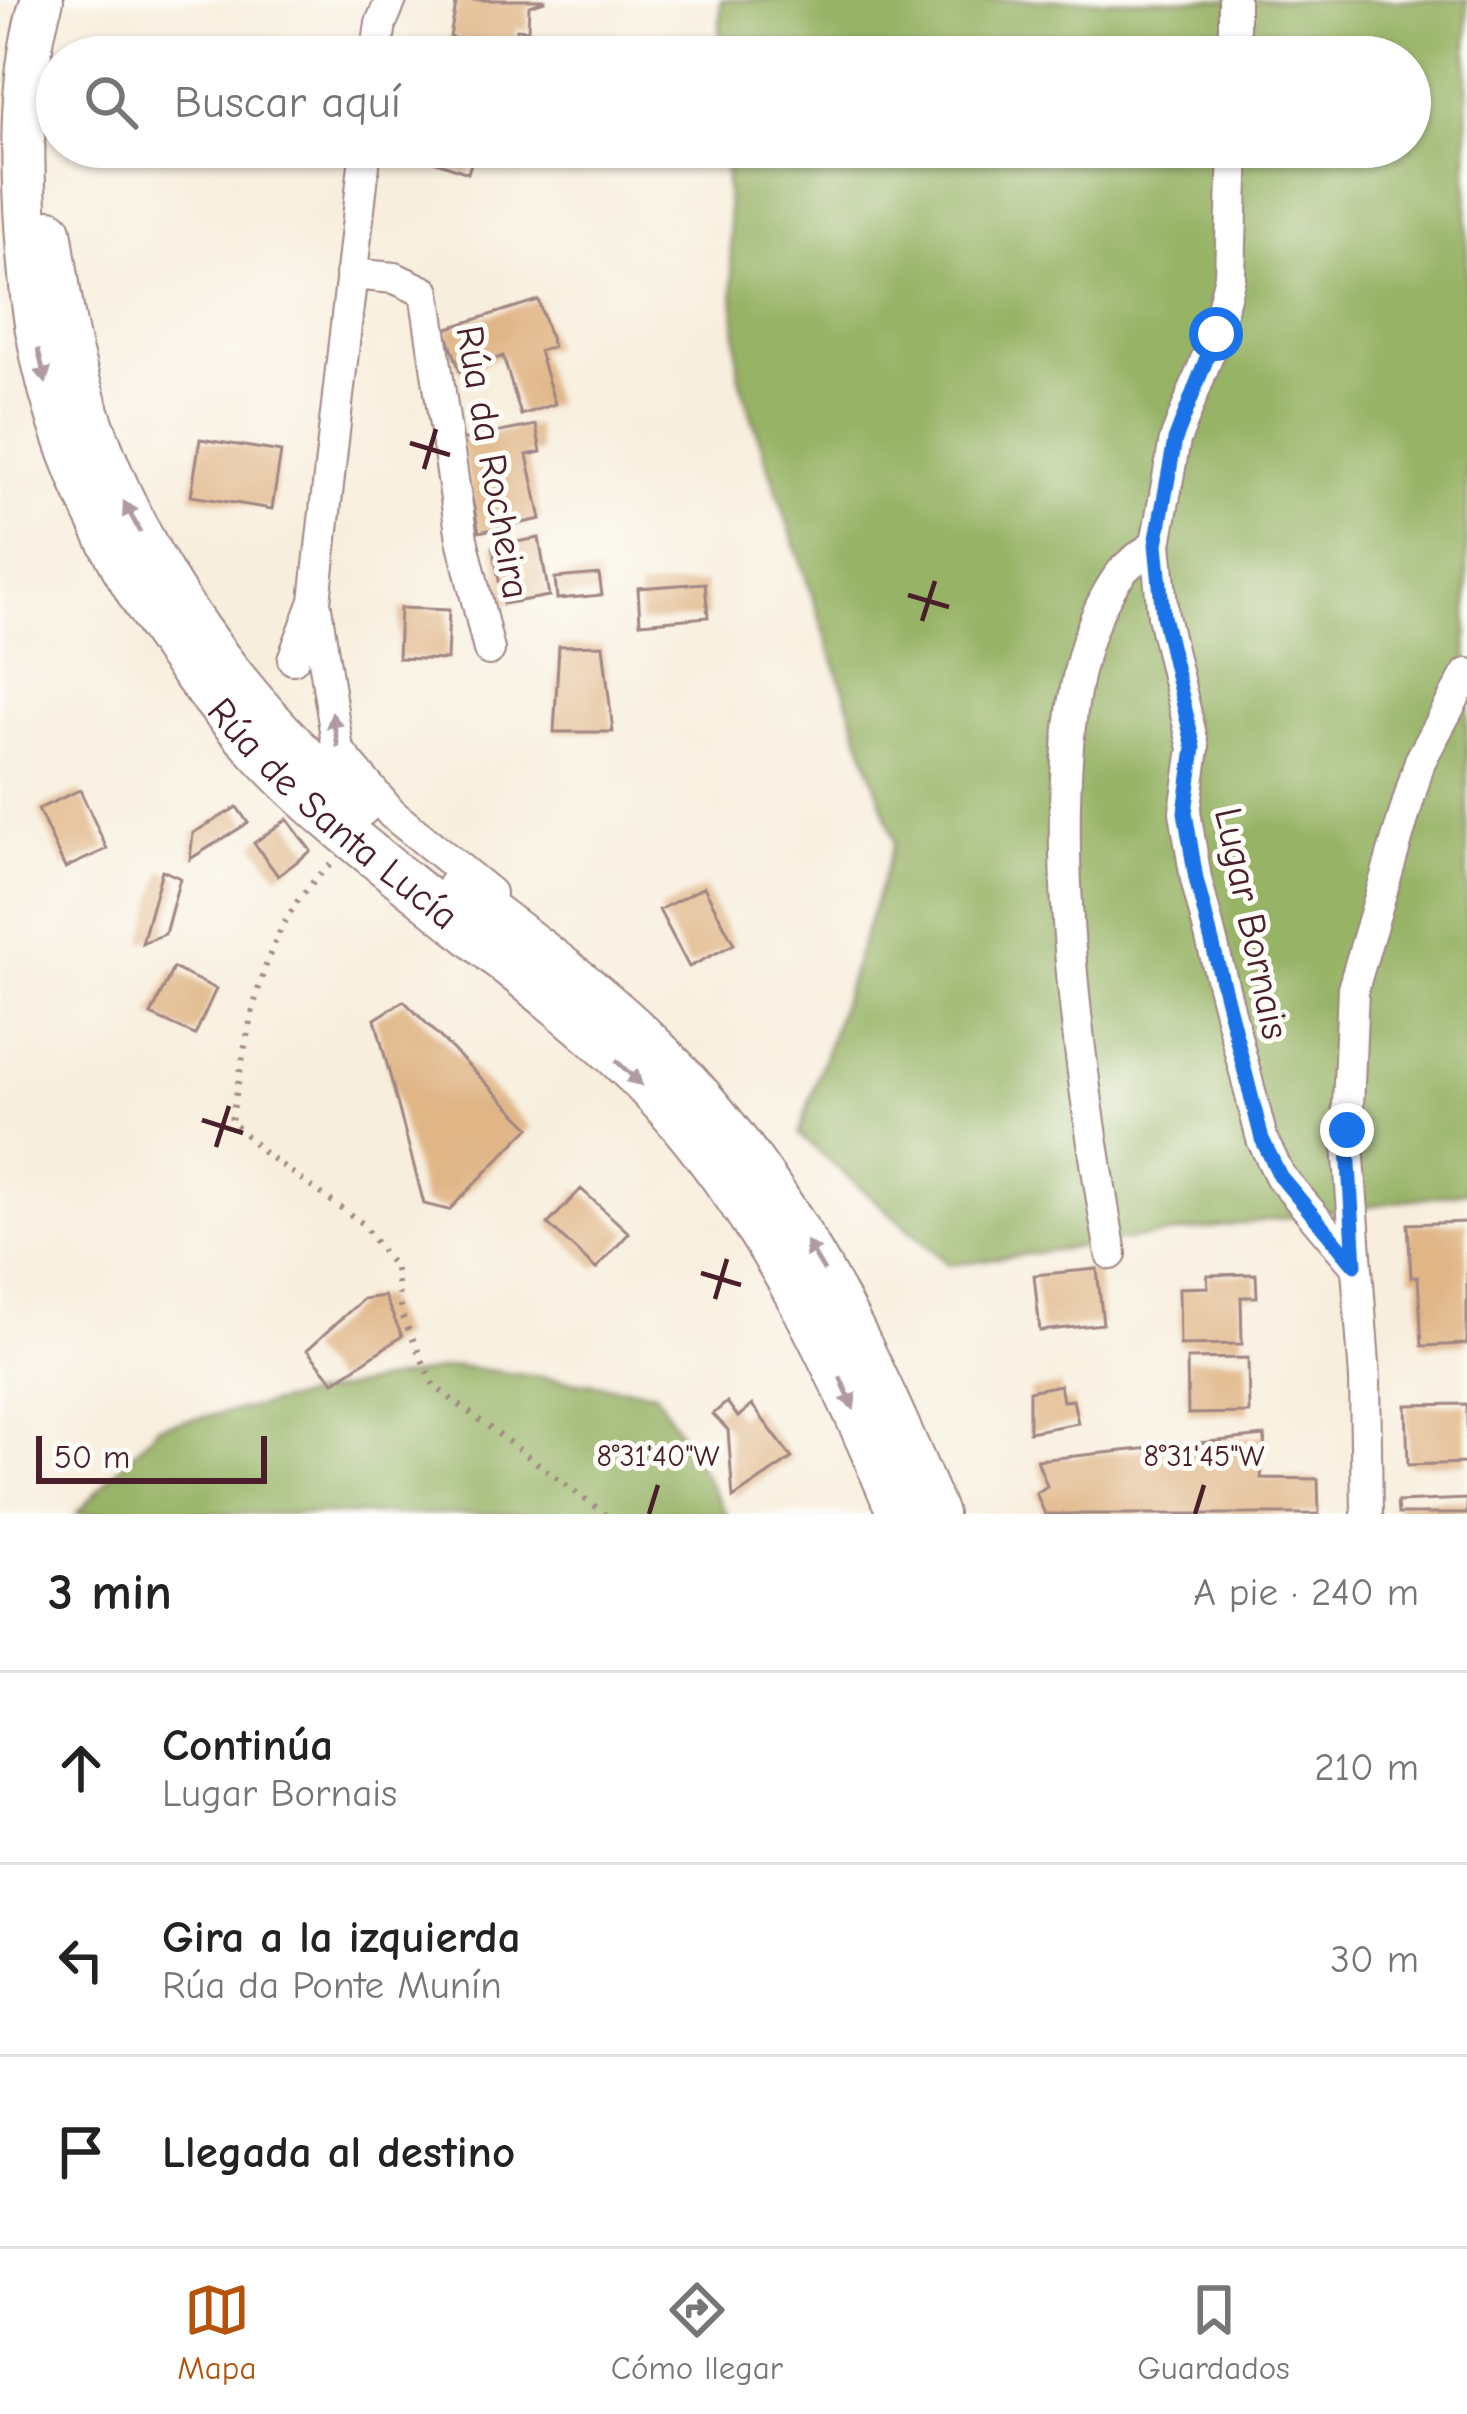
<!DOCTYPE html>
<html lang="es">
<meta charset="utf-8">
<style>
:root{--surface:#fff;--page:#f6f6f6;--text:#222;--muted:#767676;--line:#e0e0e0;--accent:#b45309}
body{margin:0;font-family:"Comic Neue",sans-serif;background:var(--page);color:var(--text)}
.scale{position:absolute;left:36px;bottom:30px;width:231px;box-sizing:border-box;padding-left:12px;border:6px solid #4a1f2b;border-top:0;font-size:33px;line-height:42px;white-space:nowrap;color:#4a1f2b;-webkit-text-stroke:9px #fdfcf7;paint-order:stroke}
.stop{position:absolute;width:36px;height:36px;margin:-27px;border:9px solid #1a73e8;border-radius:50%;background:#fff}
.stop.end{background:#1a73e8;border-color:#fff;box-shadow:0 3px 12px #0008}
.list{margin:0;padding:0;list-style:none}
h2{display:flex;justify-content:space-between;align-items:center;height:156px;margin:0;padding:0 48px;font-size:51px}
h2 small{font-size:39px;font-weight:400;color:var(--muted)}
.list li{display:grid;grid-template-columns:78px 1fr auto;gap:36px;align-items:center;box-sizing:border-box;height:192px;padding:0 48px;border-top:3px solid var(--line)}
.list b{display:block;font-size:45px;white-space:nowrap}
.list p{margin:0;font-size:39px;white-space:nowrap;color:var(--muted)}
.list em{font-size:39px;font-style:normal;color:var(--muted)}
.icon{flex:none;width:66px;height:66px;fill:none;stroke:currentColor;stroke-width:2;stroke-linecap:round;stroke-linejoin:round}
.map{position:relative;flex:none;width:1467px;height:1514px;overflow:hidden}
.search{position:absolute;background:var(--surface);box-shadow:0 3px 9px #0004;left:36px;right:36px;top:36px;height:132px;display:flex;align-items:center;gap:30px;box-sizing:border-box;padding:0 42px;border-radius:66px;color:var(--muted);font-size:45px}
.sheet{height:732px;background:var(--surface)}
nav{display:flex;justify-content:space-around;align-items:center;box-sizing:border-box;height:168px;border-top:3px solid var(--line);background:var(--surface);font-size:33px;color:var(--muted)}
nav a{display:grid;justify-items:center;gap:6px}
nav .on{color:var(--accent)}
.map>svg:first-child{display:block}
</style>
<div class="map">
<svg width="1467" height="1514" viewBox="0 0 1467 1514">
<rect width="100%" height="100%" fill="#fdfcf7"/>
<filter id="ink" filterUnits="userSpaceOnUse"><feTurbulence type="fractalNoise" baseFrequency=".00833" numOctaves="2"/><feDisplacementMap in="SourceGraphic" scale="24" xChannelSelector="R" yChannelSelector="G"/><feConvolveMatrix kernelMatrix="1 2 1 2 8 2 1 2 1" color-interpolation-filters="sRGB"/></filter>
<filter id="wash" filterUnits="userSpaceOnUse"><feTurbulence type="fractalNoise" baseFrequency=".004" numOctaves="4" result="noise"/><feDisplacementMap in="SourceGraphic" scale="48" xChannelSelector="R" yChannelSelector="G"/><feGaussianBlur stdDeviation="2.7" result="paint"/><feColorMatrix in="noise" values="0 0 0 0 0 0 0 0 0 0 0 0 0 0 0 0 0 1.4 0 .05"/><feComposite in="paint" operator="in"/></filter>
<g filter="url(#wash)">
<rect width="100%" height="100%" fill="#f8eedd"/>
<!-- forest -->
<path fill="#97b366" stroke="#706948" stroke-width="3" d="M721 0H1467V1192L949 1265 799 1134 895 842 739 378 724 147H1410V57H719Z
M456 1366 655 1392 727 1514H76L159 1426Z"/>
<g id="blocks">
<!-- building -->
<path fill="#e0b687" d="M457 0H545V1L529 6 528 30 517 29 511 57H458L462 40 450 37Z
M413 147H476L468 173 411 153Z
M538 300 553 347 539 351 555 404 521 415 503 356 460 371 445 329Z
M536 425 541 452 527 455 541 519 479 532 460 440Z
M200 439 281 452 272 509 191 496Z
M539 538 549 596 503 604 493 546Z
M599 574 602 595 557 599 555 578Z
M705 583 708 617 640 623 638 588Z
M400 608 449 610 447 660 398 658Z
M603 645 613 732H554L559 646Z
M80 790 107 849 65 868 38 809Z
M237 807 248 823 190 859 193 833Z
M287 819 311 851 278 876 254 843Z
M162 870 180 878 165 934 142 943Z
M704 887 734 944 689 967 659 910Z
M173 968 216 989 195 1035 151 1015Z
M404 1001 530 1127 449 1210 424 1204 375 1019Z
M581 1189 629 1233 596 1269 548 1224Z
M1467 1222V1344L1422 1346 1418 1277H1411L1408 1224Z
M1097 1269 1103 1324 1040 1331 1034 1275Z
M1256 1274 1257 1297H1241L1242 1344 1180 1345 1179 1288 1208 1287 1207 1275Z
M384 1296 402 1336 334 1382 307 1350 363 1299Z
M1248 1358 1249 1413 1188 1414 1187 1359Z
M1060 1385 1063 1401 1073 1400 1078 1423 1029 1432V1391Z
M727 1402 738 1417 752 1405 792 1458 733 1498 728 1430 713 1414Z
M1467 1404V1463L1408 1465 1406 1405Z
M1265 1436 1261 1478 1318 1479 1319 1514H1045L1036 1493 1047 1486 1037 1460Z
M1467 1499V1514H1398L1397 1502Z"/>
</g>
</g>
<g filter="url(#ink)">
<use href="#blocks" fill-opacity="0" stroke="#a18684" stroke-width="3"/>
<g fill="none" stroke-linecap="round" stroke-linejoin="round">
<defs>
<path id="minor" d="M376 57 381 23 391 0
M1234 57V0
M1234 147 1230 276 1216 334 1175 440 1156 544 1163 616 1194 748 1185 812 1196 879 1262 1139 1280 1176 1355 1265
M351 274 395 278 425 292 462 539 489 650
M316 607 338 750 392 814 490 893
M293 659 315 601 366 147
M1111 1254C1084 1094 1017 707 1121 573 1129 562 1145 553 1156 544
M1367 1514 1365 1379 1347 1130 1353 989 1420 761 1467 674"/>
<g id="highway">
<path id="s1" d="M42 0C17 81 22 181 29 265 43 456 140 629 273 766 332 827 403 878 469 933 541 992 620 1051 680 1123 783 1247 837 1368 899 1514"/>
<path d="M50 231C57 272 61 316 72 357 116 532 222 690 359 806"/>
<path d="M458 888C524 939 596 989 656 1049 788 1179 866 1345 936 1514"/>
</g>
</defs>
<!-- minor casing -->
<use href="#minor" stroke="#a18684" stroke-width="34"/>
<!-- highway casing -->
<use href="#highway" stroke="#a18684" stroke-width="46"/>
<!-- path -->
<path stroke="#a18684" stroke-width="6" stroke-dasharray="3 9" stroke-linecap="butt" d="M331 865C259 923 248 1035 231 1121L263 1152 362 1223 395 1269 401 1313 434 1386 605 1514"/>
<!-- minor -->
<use href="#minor" stroke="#fff" stroke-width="30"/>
<!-- highway -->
<use href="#highway" stroke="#fff" stroke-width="42"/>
</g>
<!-- one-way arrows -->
<defs><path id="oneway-solid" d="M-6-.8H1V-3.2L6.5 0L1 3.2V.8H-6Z" transform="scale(3)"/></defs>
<g fill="#ae9aa0">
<use href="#oneway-solid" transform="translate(42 366) rotate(77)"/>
<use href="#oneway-solid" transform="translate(132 517) rotate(-118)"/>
<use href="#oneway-solid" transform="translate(335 730) rotate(-100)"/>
<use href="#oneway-solid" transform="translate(629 1073) rotate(44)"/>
<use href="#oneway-solid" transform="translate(815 1256) rotate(-121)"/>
<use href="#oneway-solid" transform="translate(847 1393) rotate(67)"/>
</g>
</g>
<g fill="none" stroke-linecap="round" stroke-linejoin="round" filter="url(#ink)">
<!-- route -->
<path stroke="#1a73e8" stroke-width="15" d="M1216 334 1175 440 1156 544 1163 616 1194 748 1185 812 1196 879 1262 1139 1280 1176 1355 1265 1347 1130"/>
</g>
<!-- ticks -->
<path fill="none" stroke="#4a1f2b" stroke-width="4.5" d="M410 443 450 455M424 469 436 429M908 595 949 607M922 621 935 581M202 1120 243 1133M216 1147 229 1106M701 1273 741 1285M715 1299 727 1259M649 1514 658 1485M1195 1514 1204 1485"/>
<g text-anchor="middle" stroke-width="10" stroke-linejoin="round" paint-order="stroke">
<!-- street labels -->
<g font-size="39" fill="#4a1f2b" stroke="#fdfcf7">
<text transform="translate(494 462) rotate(80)" y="14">Rúa da Rocheira</text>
<text dy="14" stroke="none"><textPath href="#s1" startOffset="912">Rúa de Santa Lucía</textPath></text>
<text transform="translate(1253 923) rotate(78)" y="14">Lugar Bornais</text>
</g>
</g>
<g font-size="30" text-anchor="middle" fill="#4a1f2b" stroke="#fdfcf7" stroke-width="10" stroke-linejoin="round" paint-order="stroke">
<text x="658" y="1466">8°31'40"W</text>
<text x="1204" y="1466">8°31'45"W</text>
</g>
</svg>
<div class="scale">50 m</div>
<div class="stop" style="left:1216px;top:334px"></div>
<div class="stop end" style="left:1347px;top:1130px"></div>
<div class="search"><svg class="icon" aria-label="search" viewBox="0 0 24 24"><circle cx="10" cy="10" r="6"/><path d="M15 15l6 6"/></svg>Buscar aquí</div>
</div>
<section class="sheet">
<h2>3 min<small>A pie · 240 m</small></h2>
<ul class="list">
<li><svg class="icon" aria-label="ahead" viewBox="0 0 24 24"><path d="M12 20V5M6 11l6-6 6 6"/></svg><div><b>Continúa</b><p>Lugar Bornais</p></div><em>210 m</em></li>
<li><svg class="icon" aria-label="left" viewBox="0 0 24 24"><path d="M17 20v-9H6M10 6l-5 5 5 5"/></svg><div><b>Gira a la izquierda</b><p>Rúa da Ponte Munín</p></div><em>30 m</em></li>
<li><svg class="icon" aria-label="arrive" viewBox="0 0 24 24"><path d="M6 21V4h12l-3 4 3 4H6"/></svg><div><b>Llegada al destino</b></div></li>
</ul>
</section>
<nav>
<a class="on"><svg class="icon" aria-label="map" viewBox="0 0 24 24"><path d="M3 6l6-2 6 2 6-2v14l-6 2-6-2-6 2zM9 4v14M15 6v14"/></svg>Mapa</a>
<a><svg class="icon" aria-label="directions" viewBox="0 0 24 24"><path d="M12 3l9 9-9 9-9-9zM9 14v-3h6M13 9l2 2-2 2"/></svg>Cómo llegar</a>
<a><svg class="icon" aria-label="saved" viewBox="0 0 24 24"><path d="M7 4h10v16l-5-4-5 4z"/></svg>Guardados</a>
</nav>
